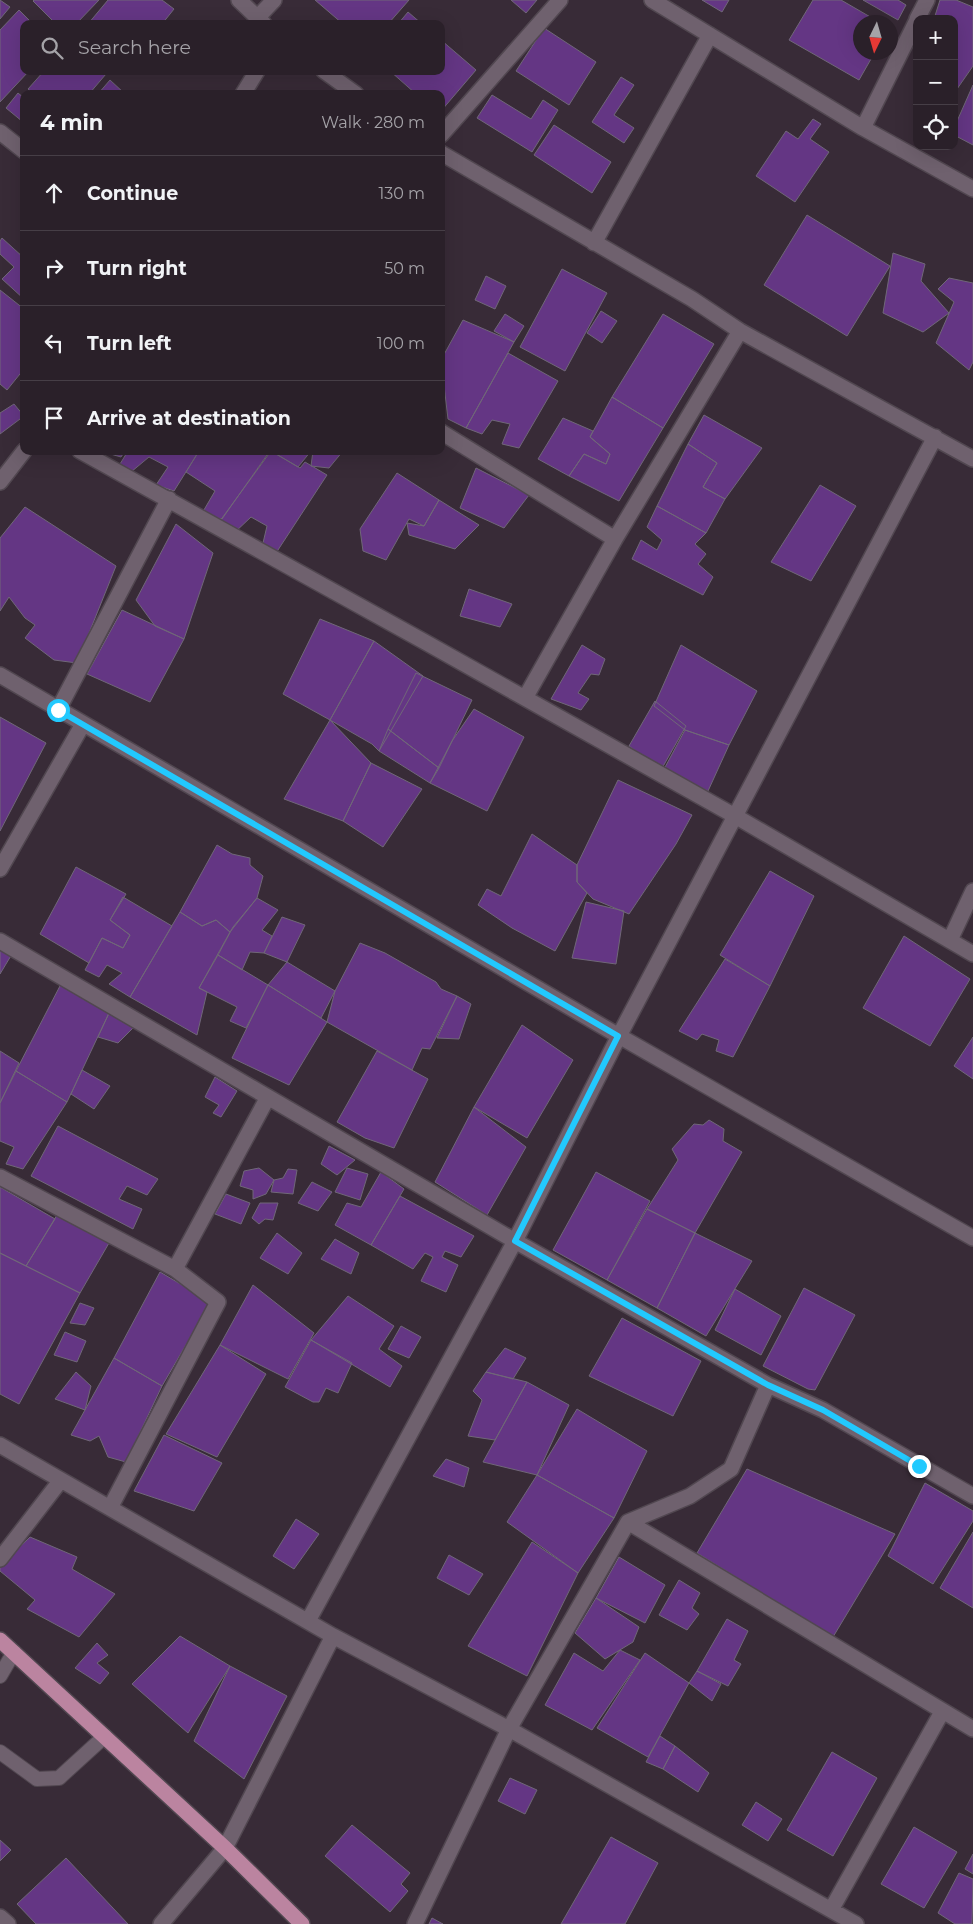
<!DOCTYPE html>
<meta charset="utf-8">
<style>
:root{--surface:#2a2029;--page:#362d35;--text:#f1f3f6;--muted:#a5a3a8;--line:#463e46}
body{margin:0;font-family:Montserrat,sans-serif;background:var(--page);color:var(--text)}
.controls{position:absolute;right:15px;top:15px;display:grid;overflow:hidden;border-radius:10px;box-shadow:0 5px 20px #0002}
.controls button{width:45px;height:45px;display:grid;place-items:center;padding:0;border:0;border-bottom:1px solid var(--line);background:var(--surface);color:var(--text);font:25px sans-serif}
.compass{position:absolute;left:853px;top:15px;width:45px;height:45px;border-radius:50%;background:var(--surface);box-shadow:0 5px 20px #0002;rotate:185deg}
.stop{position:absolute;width:15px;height:15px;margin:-11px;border:4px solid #22c9fe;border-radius:50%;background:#fff}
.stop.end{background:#22c9fe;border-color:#fff;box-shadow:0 1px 5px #0008}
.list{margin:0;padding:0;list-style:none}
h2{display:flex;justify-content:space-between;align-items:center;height:65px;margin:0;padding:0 20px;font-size:21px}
h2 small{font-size:16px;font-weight:400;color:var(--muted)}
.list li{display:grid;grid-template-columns:32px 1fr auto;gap:15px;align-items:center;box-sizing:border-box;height:75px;padding:0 20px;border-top:1px solid var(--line)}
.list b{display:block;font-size:19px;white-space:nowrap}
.list em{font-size:16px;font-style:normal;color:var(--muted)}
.icon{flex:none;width:28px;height:28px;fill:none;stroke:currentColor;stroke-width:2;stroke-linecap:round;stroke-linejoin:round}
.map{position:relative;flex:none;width:973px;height:1924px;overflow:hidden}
.search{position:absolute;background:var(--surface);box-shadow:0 5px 20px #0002;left:20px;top:20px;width:425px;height:55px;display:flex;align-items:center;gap:12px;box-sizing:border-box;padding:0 18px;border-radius:10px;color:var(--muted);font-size:19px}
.panel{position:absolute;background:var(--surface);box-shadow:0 5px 20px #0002;left:20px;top:90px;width:425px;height:365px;border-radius:10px}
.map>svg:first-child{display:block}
</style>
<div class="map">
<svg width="973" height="1924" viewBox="0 0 973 1924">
<rect width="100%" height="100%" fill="#382b37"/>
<!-- building -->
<path fill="#643684" stroke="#706778" d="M0 0 10 7 0 19Z
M34 0H99L76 24H56L33 1Z
M108 0H162L174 9 162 24H88Z
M315 0H409L388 24H343Z
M511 0H537L526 13Z
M702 0H729L722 12Z
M813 0H841L879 22H860V52H875L859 80 789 40Z
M863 0H898L906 5 898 20Z
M940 0H956L973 7V66L957 89 954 88V19H934Z
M19 10 33 24H24V71H29L0 102V30Z
M408 12 422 24H398Z
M544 28 596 62 569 105 516 71Z
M441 40 476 70 441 111V94H416L390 71H441Z
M44 71H103L106 74 89 94H34L28 89Z
M621 77 634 85 614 115 634 128 624 143 592 122Z
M110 80 124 93 123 94H98Z
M973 85V145L954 135V128Z
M18 93 24 98 23 122 6 108Z
M492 95 531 119 543 100 558 110 532 152 477 118Z
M813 119 821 124 810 139 829 152 795 202 756 176 786 131 798 139Z
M554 125 611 162 592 193 534 155Z
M807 215 890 266 847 336 764 285Z
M2 238 24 258V299L2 279 14 267 0 254V241Z
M893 253 925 264 921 281 949 313 923 332 883 313Z
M562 269 607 293 565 371 520 347Z
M486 276 506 286 495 309 475 300Z
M949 278 973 283V362L969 370 936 343 954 302 938 289Z
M0 290 24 309V369L7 390 0 384Z
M601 311 617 321 602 343 587 333Z
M505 314 524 326 514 342 494 331Z
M663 314 714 344 663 428 612 397Z
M463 320 514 342 466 428 448 419 444 385 441 388V360Z
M508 353 558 381 519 448 502 444 510 424 492 420 482 434 466 428Z
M612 397 663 428 619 501 569 476 584 454 606 464 610 454 590 437Z
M14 404 24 416 0 434V413Z
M704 415 762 448 725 499 703 487 717 463 688 444Z
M563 418 593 431 590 437 610 454 606 464 584 454 569 476 538 459Z
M688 444 717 463 703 487 725 499 706 533 657 506Z
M100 451H125L121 457Z
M128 451H199L174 491 156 485 168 467 149 457 131 472 120 464Z
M199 451H261L267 455 222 519 201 515 215 491 186 472Z
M271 451H311L298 467Z
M271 451 300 468 305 462 327 475 276 553 263 543 267 526 251 517 233 534 217 525Z
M313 451H343L329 468 311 466Z
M476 468 529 495 504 528 460 508Z
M397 473 439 500 424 526 409 519 386 560 363 551 360 529Z
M820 485 856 506 811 581 771 562Z
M439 500 479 525 455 549 409 535 407 523 424 526Z
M657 506 706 533 695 544 706 554 698 564 713 577 703 595 632 559 641 540 657 550 662 540 647 527Z
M25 507 116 566 77 663 54 660 25 638 35 625 25 618 9 597 0 611V538Z
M176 524 213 553 184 639 155 626 136 600Z
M469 589 512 604 500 627 460 616Z
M122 610 184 639 150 702 87 674Z
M320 619 374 641 330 720 283 694Z
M374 641 423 676 379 751 372 744 330 720Z
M582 645 605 659 599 675 591 674 578 693 589 699 581 710 551 699Z
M681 645 757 691 729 745 685 730 654 706Z
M416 673 472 700 439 768 388 729Z
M655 701 686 726 661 770 629 746Z
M474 709 524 737 487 811 430 783 452 741Z
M0 717 46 743 0 831Z
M330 720 371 763 343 821 284 799Z
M388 729 439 768 430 783 379 751Z
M685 730 729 745 708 791 663 771Z
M371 763 422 789 383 847 343 821Z
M618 780 692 815 676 844 629 914 593 899 577 882V865Z
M532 834 577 865V882L587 893 555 951 512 928 478 905 487 889 501 896Z
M217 845 232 854 250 858V865L263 876 257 898 230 932 216 920 202 926 180 912Z
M76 867 126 894 110 920 130 935 123 948 102 938 89 963 40 934Z
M770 871 814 896 770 986 720 955Z
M123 897 172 926 130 997 109 984 122 973 107 965 99 977 85 970 102 938 123 948 130 935 110 920Z
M257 898 278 910 262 930 272 936 264 953 250 952 242 970 218 955 233 927Z
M586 902 624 911 616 964 572 958Z
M180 912 202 926 216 920 230 932 199 988 207 992 197 1035 130 997Z
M282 917 305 925 287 962 264 953Z
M904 936 970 979 930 1046 863 1008Z
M360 943 385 953 436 982 441 989 457 996 430 1049 422 1048 412 1070 327 1022 335 991Z
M0 948 12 954 0 974Z
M218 955 268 985 246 1028 230 1021 237 1007 199 988Z
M725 959 770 986 733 1057 716 1051 719 1040 702 1034 697 1040 679 1031Z
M287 962 335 991 321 1018 268 985Z
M61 984 109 1013 67 1102 16 1071Z
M268 985 327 1022 289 1085 232 1058Z
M457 996 471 1004 459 1039 437 1038Z
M109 1013 136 1025 118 1043 98 1037Z
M522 1025 573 1060 527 1138 474 1107Z
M973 1037V1079L954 1066Z
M0 1051 19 1063 0 1103Z
M377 1051 428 1079 394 1148 365 1138 337 1122Z
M82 1070 110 1086 94 1109 71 1094Z
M16 1071 67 1102 23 1169 6 1164 14 1147 0 1141V1103Z
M215 1077 237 1091 221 1117 213 1113 219 1105 205 1097Z
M474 1107 526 1147 487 1215 435 1182Z
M709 1120 724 1129 723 1141 742 1152 695 1233 647 1209 678 1160 672 1149 694 1124 703 1125Z
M58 1126 158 1179 147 1195 127 1186 119 1199 142 1209 133 1229 31 1176Z
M329 1146 355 1160 337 1175 321 1164Z
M259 1168 274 1180 266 1194 253 1199V1190L240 1186 244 1171Z
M347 1168 368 1174 360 1200 335 1192Z
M288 1169 297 1170 293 1194 271 1192 274 1180 283 1178Z
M381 1172 404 1189 371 1245 335 1225 347 1203 361 1207Z
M596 1172 650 1201 607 1280 553 1250Z
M312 1182 332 1192 318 1211 298 1203Z
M0 1187 55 1219 26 1266 0 1253Z
M226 1194 250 1203 241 1224 215 1214Z
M400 1196 474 1236 461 1257 445 1251 442 1257 458 1265 446 1292 421 1281 433 1257 425 1253 413 1269 371 1245Z
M260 1203H278L273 1220 265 1219 259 1224 252 1218Z
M647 1209 695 1233 657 1308 607 1280Z
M57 1215 109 1243 80 1293 26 1266Z
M277 1233 302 1253 288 1274 260 1258Z
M695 1233 752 1261 706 1336 657 1308Z
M335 1239 359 1253 351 1274 321 1259Z
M0 1253 80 1293 19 1404 0 1394Z
M160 1272 211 1302 162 1386 114 1358Z
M253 1285 314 1333 288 1379 220 1345Z
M804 1288 855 1315 815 1390 808 1389 763 1366Z
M735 1289 781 1316 761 1355 715 1330Z
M348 1296 394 1326 379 1349 402 1366 390 1387 311 1340Z
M80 1303 94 1308 85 1325 70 1323Z
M622 1318 701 1361 673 1416 589 1376Z
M401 1326 421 1337 409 1358 388 1349Z
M65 1332 86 1341 77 1362 54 1355Z
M311 1340 352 1363 338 1393 326 1388 319 1402H313L285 1387Z
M220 1345 266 1374 217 1457 166 1434Z
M505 1348 526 1358 513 1379 486 1372Z
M114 1358 162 1386 126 1462 108 1457 99 1436 90 1441 71 1435Z
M76 1372 91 1386 85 1410 55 1399Z
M486 1372 527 1382 495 1440 468 1436 482 1400 473 1391Z
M527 1382 569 1405 537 1475 483 1462Z
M577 1409 647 1451 614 1518 537 1475Z
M164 1435 222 1463 194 1511 134 1491Z
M446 1459 469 1468 464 1487 433 1476Z
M747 1469 895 1534 833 1637 697 1553Z
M537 1475 614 1518 578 1573 507 1522Z
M925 1483 973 1511V1521L933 1584 888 1556Z
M296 1519 319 1534 294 1569 273 1556Z
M973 1532V1608L940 1588Z
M30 1537 77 1557 72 1569 115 1594 79 1637 27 1609 35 1600 0 1571V1566Z
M532 1542 578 1573 527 1676 468 1646Z
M449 1555 483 1574 469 1595 437 1578Z
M619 1557 665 1585 645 1623 596 1598Z
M679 1580 700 1593 692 1608 699 1614 687 1630 659 1615Z
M596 1598 639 1627 633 1642 605 1659 575 1633Z
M727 1619 748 1631 734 1660 741 1664 728 1686 697 1671Z
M180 1636 230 1666 188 1733 132 1684Z
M97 1643 108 1655 97 1663 109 1673 100 1684 75 1668Z
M620 1650 640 1660 592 1730 545 1705 574 1653 603 1671Z
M645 1653 689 1683 648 1757 597 1728Z
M230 1666 287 1696 244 1779 194 1741Z
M697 1671 721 1684 712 1701 689 1683Z
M660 1736 675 1746 663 1769 646 1762Z
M675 1746 709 1773 698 1792 663 1769Z
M832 1752 877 1778 833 1856 787 1830Z
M510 1778 537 1790 525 1814 498 1801Z
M756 1802 782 1819 768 1841 742 1825Z
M352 1825 410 1873 401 1884 408 1891 390 1912 325 1856Z
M914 1827 957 1852 924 1908 881 1884Z
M611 1837 658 1863 625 1924H561Z
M0 1840 11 1850 0 1861Z
M973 1854V1874L965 1869Z
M66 1858 128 1924H36L17 1904Z
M959 1873 973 1879 972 1924H955L938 1913Z
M432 1918 443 1924H429Z"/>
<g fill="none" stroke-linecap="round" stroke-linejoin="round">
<defs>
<path id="lane" d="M0 1676 14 1652
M0 1752 37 1779 59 1778 105 1736"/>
<path id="street" d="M239 0 264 24
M652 0 863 128 973 189
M258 17 274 0
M917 19 927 0
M324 71 356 94
M243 94 257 71
M863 128 917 20
M0 132 24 151
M441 135 560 0
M441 153 692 299 740 331 973 459
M594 243 710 35
M441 432 615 539
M80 451 425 642 735 816 973 954
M0 482 24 451
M0 675 619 1036 973 1238
M525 698 615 539 740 331
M58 710 169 499
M0 869 83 724
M950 940 973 891
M0 941 515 1241 768 1385 823 1410 973 1496
M0 1177 175 1269 218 1302 110 1508
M175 1269 268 1097
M0 1445 333 1636 509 1729 856 1924
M628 1522 973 1729
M0 1559 61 1480
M308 1621 515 1241 619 1036 935 437
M831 1910 942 1712
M0 1917 8 1924
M161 1924 225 1848 333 1636
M415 1924 509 1729 628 1522 690 1496 731 1469 768 1385"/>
<path id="primary" d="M0 1640 225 1848 302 1924"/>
</defs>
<!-- lane casing -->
<use href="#lane" stroke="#514750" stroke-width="16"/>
<!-- street casing -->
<use href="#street" stroke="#514750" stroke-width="18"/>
<!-- primary casing -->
<use href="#primary" stroke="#514750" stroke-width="18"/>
<!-- lane -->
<use href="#lane" stroke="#6f616e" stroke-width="14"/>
<!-- street -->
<use href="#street" stroke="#6f616e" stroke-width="15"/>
<!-- primary -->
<use href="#primary" stroke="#bb84a0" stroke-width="15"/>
</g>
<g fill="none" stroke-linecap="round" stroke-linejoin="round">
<!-- route -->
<path stroke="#22c9fe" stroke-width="6" d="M58 710 618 1036 515 1241 768 1385 823 1410 919 1466"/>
</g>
</svg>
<div class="controls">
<button>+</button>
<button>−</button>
<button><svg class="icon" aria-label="locate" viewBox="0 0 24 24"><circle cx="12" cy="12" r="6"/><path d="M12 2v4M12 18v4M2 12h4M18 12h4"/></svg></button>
</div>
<svg class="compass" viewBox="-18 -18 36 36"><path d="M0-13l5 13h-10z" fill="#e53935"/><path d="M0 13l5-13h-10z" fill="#a5a3a8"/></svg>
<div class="stop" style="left:58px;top:710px"></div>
<div class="stop end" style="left:919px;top:1466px"></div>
<div class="search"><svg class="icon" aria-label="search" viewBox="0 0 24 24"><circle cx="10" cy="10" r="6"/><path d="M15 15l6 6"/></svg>Search here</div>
<section class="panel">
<h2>4 min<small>Walk · 280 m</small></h2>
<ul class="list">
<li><svg class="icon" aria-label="ahead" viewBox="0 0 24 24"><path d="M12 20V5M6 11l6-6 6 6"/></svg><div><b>Continue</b></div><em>130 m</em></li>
<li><svg class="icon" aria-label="right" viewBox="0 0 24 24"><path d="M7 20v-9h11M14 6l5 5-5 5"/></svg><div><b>Turn right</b></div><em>50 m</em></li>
<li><svg class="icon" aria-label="left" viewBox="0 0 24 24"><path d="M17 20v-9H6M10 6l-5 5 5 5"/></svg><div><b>Turn left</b></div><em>100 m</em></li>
<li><svg class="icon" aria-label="arrive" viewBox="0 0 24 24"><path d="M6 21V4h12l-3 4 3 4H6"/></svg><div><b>Arrive at destination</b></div></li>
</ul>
</section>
</div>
